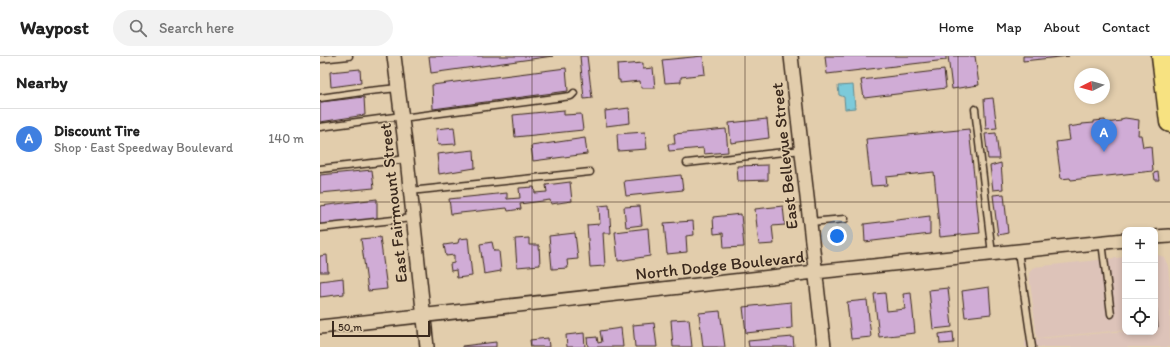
<!DOCTYPE html>
<meta charset="utf-8">
<style>
:root{--surface:#fff;--page:#f2f2f2;--text:#222;--muted:#767676;--line:#e0e0e0;--accent:#1a73e8}
body{margin:0;font-family:Itim,sans-serif;background:var(--page);color:var(--text)}
.controls{position:absolute;right:12px;bottom:12px;display:grid;overflow:hidden;border-radius:8px;box-shadow:0 2px 6px #0003}
.controls button{width:36px;height:36px;display:grid;place-items:center;padding:0;border:0;border-bottom:1px solid var(--line);background:var(--surface);color:var(--text);font:20px sans-serif}
.compass{position:absolute;left:754px;top:12px;width:36px;height:36px;border-radius:50%;background:var(--surface);box-shadow:0 2px 6px #0003;rotate:264deg}
.scale{position:absolute;left:12px;bottom:10px;width:98px;box-sizing:border-box;padding-left:4px;border:2px solid #3b2a1e;border-top:0;font-size:11px;line-height:14px;white-space:nowrap;color:#3b2a1e;-webkit-text-stroke:3px #e2cdac;paint-order:stroke}
.you{position:absolute;left:517px;top:180px;width:14px;height:14px;margin:-10px;border:3px solid #fff;border-radius:50%;background:#1a73e8;box-shadow:0 0 0 6px #1a73e833}
.badge{display:grid;place-items:center;width:26px;height:26px;border-radius:50%;background:var(--accent);color:#fff;font-size:13px;font-weight:700}
.pin{position:absolute;translate:-50% -33px;filter:drop-shadow(0 1px 2px #0008)}
.pin::after{content:'';position:absolute;top:21px;width:14px;height:12px;background:inherit;clip-path:polygon(0 0,100% 0,50% 100%)}
.list{margin:0;padding:0;list-style:none}
h2{display:flex;justify-content:space-between;align-items:center;height:52px;margin:0;padding:0 16px;font-size:17px}
h2 small{font-size:13px;font-weight:400;color:var(--muted)}
.list li{display:grid;grid-template-columns:26px 1fr auto;gap:12px;align-items:center;box-sizing:border-box;height:60px;padding:0 16px;border-top:1px solid var(--line)}
.list b{display:block;font-size:15px;white-space:nowrap}
.list p{margin:0;font-size:13px;white-space:nowrap;color:var(--muted)}
.list em{font-size:13px;font-style:normal;color:var(--muted)}
.icon{flex:none;width:22px;height:22px;fill:none;stroke:currentColor;stroke-width:2;stroke-linecap:round;stroke-linejoin:round}
.map{position:relative;flex:none;width:850px;height:291px;overflow:hidden}
header{display:flex;align-items:center;gap:24px;box-sizing:border-box;height:56px;padding:0 20px;background:var(--surface);border-bottom:1px solid var(--line)}
header strong{font-size:19px}
nav{display:flex;gap:22px;margin-inline-start:auto;font-size:14px}
.search{width:280px;height:36px;background:var(--page);display:flex;align-items:center;gap:10px;box-sizing:border-box;padding:0 14px;border-radius:22px;color:var(--muted);font-size:15px}
main{display:flex}
aside{flex:1;background:var(--surface)}
.map>svg:first-child{display:block}
</style>
<header>
<strong>Waypost</strong>
<div class="search"><svg class="icon" aria-label="search" viewBox="0 0 24 24"><circle cx="10" cy="10" r="6"/><path d="M15 15l6 6"/></svg>Search here</div>
<nav><a>Home</a><a>Map</a><a>About</a><a>Contact</a></nav>
</header>
<main>
<aside>
<h2>Nearby<small></small></h2>
<ul class="list">
<li><span class="badge" style="background:#3f7fe0">A</span><div><b>Discount Tire</b><p>Shop · East Speedway Boulevard</p></div><em>140 m</em></li>
</ul>
</aside>
<div class="map">
<svg width="850" height="291" viewBox="0 0 850 291">
<rect width="100%" height="100%" fill="#e2cdac"/>
<filter id="ink" filterUnits="userSpaceOnUse"><feTurbulence type="fractalNoise" baseFrequency=".025" numOctaves="2"/><feDisplacementMap in="SourceGraphic" scale="8" xChannelSelector="R" yChannelSelector="G"/><feConvolveMatrix kernelMatrix="1 2 1 2 8 2 1 2 1" color-interpolation-filters="sRGB"/></filter>
<g filter="url(#ink)">
<!-- built -->
<path fill="#ddc3b9" d="M835 198 844 201 848 210 850 232V291H705V284L805 275V276H835Z
M805 201V274L717 282 709 217 714 211Z"/>
<!-- water -->
<path fill="#7ccada" stroke="#628a8f" d="M533 29 535 52 525 53 524 41 519 39 518 30Z"/>
<!-- building -->
<path fill="#d0acd6" stroke="#3b2a1e" d="M109 0H233L111 17Z
M260 0H267L272 42 264 43Z
M383 0 385 18 361 21V26L345 27 342 4Z
M505 0H626V4L507 18Z
M628 0H655L659 29 632 33Z
M703 0H749L703 5Z
M323 7V13L333 12 335 32H321L320 25 300 27V24H298L297 9Z
M246 12 248 35 113 53 112 29Z
M40 13 41 27 11 31 10 16Z
M624 14 626 32 544 42 541 24Z
M44 41 45 59 0 66V46Z
M673 42 677 72 666 73 664 43Z
M309 52 310 67 286 70 285 55Z
M244 54V59L261 58 263 74 195 81 193 59Z
M805 62 819 64 818 79H821L823 91 831 90 833 115 751 124 750 122 741 123 736 86 750 84 748 71 762 69V68L774 67V65L785 64 786 67 801 65V63Z
M447 63 449 82 411 87 409 67Z
M134 71 136 88 118 89 116 73Z
M406 73 408 96 384 98 383 92 349 95 348 88H355L354 78Z
M649 73 660 177 620 181 614 116 566 121 567 129 551 130 546 83Z
M325 76 327 93 298 95 297 78Z
M676 77 679 103H668L665 78Z
M265 82 267 98 213 105 211 90Z
M154 94 155 112 119 118 117 98Z
M681 107 683 133 673 134 670 110Z
M448 109V124L418 125 417 110Z
M52 114 54 132 0 137V119Z
M838 116 839 124H835L834 117Z
M361 119 363 134 306 140 304 125Z
M250 126 252 145 231 148 230 144 200 148 201 153 188 155 187 152 131 158 129 143 187 137V143L200 142 199 132 214 131 215 137 227 136 226 129Z
M684 138 688 177 678 179 673 139Z
M57 143V163L0 169V150Z
M289 149 291 177H283L285 210 270 211 267 169 280 168 279 150Z
M320 150 322 169 306 171 304 151Z
M463 150 465 169 452 170 454 188 439 189 435 153Z
M421 158 424 191 404 192 403 177 394 178 393 161Z
M610 160V178L545 186 544 168Z
M373 165 374 179 366 180 367 196 347 198 344 167Z
M328 172 330 200 298 205 295 176Z
M255 177 258 203 247 204 248 212 232 213 229 180Z
M60 181 67 233 48 235 41 183Z
M148 182 152 220 137 222 136 214 131 215 130 208 134 207V199L126 200 124 189 138 187 139 183Z
M209 182V189H219L220 209 197 211 195 183Z
M172 186 174 195H179L181 215 164 218 160 188Z
M7 199 8 216H0V200Z
M803 220H805V243Z
M23 222 24 238 0 241V225Z
M669 231 671 258 645 261 642 235Z
M835 231 838 271 835 272Z
M628 232 632 271 613 273 609 234Z
M565 237 567 255 585 253 583 238 591 237 595 277 559 281 554 238Z
M547 244 551 281 531 283 527 246Z
M471 246 472 272 426 277 423 251Z
M400 255 405 291H383L379 257Z
M369 263 372 291H353L351 264Z
M334 267 337 291H315L313 269Z
M301 272 303 291H268L267 282 277 281 278 287 282 286 280 275Z
M633 276 634 287 620 288 619 278Z
M264 277 265 291H247L246 279Z
M473 281 474 291H429L428 285Z
M228 282 229 291H211L210 284Z
M176 286V291H142V290Z"/>
<g fill="none" stroke-linecap="round" stroke-linejoin="round">
<defs>
<path id="lane" d="M0 3 29 0
M0 42 49 35 78 32
M655 53 672 198
M82 62 251 40 254 37
M0 71 82 60
M367 107 482 94
M0 113 87 103
M90 135 270 116
M490 166 525 163
M0 172 92 162
M782 186 791 258
M698 195 712 291"/>
<path id="street" d="M74 0 87 103 107 291
M471 0 504 291
M835 181 850 180
M0 271 495 216 805 184"/>
<path id="primary" d="M842 0 850 66"/>
</defs>
<!-- lane casing -->
<use href="#lane" stroke="#3b2a1e" stroke-width="9"/>
<!-- street casing -->
<use href="#street" stroke="#3b2a1e" stroke-width="16"/>
<!-- primary casing -->
<use href="#primary" stroke="#3b2a1e" stroke-width="23"/>
<!-- lane -->
<use href="#lane" stroke="#e2cdac" stroke-width="6"/>
<!-- street -->
<use href="#street" stroke="#e2cdac" stroke-width="13"/>
<!-- primary -->
<use href="#primary" stroke="#f7e281" stroke-width="20"/>
</g>
</g>
<!-- grid -->
<path fill="none" stroke="#3b2a1e" stroke-width="1" stroke-opacity="0.55" d="M212 0V291M425 0V291M638 0V291M0 146H850"/>
<g text-anchor="middle" stroke-width="3" stroke-linejoin="round" paint-order="stroke">
<!-- street labels -->
<g font-size="17" fill="#3b2a1e" stroke="#e2cdac">
<text transform="translate(464 100) rotate(-96)" y="6">East Bellevue Street</text>
<text transform="translate(73 147) rotate(-96)" y="6">East Fairmount Street</text>
<text transform="translate(400 209) rotate(-6)" y="6">North Dodge Boulevard</text>
</g>
</g>
</svg>
<div class="controls">
<button>+</button>
<button>−</button>
<button><svg class="icon" aria-label="locate" viewBox="0 0 24 24"><circle cx="12" cy="12" r="6"/><path d="M12 2v4M12 18v4M2 12h4M18 12h4"/></svg></button>
</div>
<svg class="compass" viewBox="-18 -18 36 36"><path d="M0-13l5 13h-10z" fill="#e53935"/><path d="M0 13l5-13h-10z" fill="#767676"/></svg>
<div class="scale">50 m</div>
<div class="you"></div>
<div class="pin badge" style="left:784px;top:96px;background:#3f7fe0">A</div>
</div>
</main>
